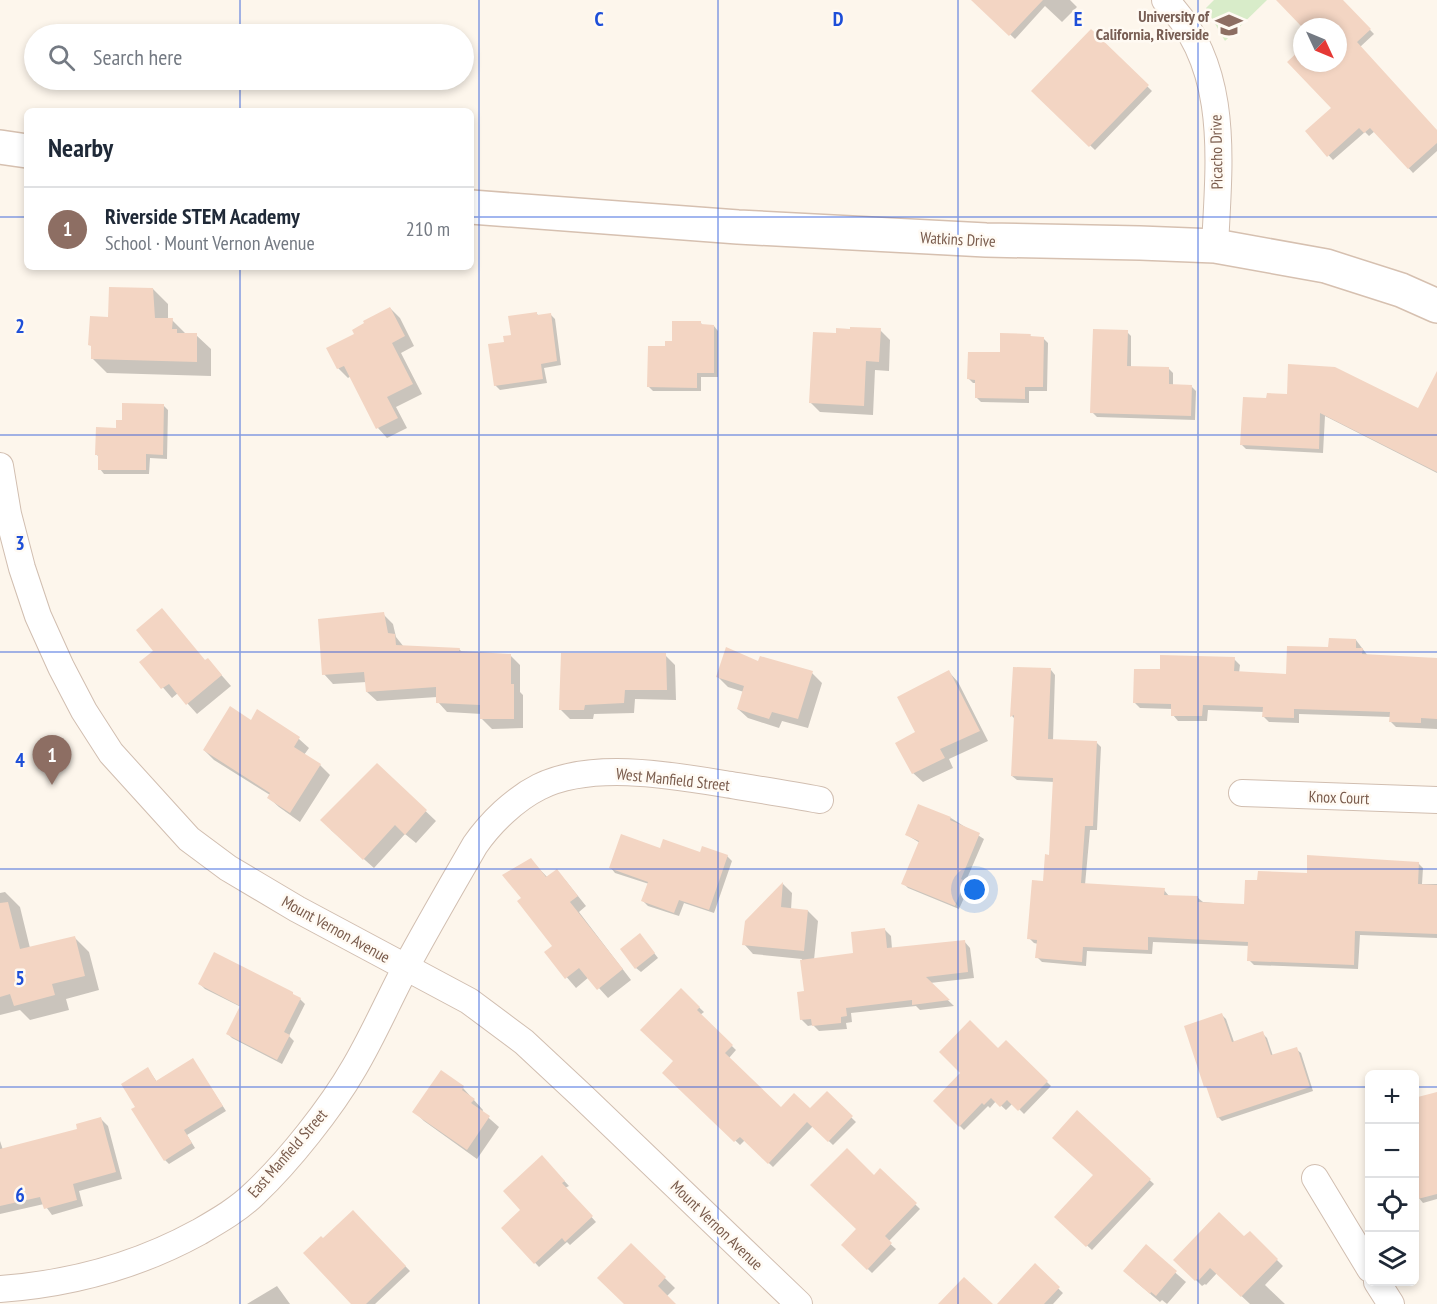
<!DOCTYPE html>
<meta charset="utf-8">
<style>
:root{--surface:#fff;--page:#f2f2f3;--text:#1f2937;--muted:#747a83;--line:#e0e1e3;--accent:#e76f51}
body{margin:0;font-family:"PT Sans Narrow",sans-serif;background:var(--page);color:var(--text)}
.controls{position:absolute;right:18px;bottom:18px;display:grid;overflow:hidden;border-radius:9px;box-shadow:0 3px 9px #0003}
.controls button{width:54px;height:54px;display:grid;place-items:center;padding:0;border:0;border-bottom:2px solid var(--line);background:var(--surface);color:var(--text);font:30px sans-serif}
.compass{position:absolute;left:1293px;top:18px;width:54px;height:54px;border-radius:50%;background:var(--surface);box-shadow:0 3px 9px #0003;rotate:134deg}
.you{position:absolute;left:975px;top:890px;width:21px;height:21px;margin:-15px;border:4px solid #fff;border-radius:50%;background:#1a73e8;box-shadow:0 0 0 9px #1a73e833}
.badge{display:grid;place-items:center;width:39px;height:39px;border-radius:50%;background:var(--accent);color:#fff;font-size:20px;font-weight:700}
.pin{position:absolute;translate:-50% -50px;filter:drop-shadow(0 2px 3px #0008)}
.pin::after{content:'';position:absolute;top:32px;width:21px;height:18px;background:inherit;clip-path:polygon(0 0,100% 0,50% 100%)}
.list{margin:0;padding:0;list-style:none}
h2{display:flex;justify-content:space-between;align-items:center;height:78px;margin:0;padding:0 24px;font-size:26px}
h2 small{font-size:20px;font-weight:400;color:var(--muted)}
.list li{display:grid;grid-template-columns:39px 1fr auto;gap:18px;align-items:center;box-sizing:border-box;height:84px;padding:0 24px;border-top:2px solid var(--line)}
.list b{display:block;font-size:22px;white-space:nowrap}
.list p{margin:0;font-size:20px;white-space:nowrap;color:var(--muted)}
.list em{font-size:20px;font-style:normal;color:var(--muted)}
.icon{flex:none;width:33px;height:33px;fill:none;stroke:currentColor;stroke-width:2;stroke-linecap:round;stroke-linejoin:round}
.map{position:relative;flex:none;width:1437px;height:1304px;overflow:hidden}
.search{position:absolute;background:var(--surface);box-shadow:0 3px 9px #0003;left:24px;top:24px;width:450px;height:66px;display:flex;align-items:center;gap:15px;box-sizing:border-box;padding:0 21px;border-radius:33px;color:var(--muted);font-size:22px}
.panel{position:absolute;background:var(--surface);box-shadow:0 3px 9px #0003;left:24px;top:108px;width:450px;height:162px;border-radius:9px}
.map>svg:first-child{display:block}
</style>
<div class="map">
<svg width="1437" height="1304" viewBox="0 0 1437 1304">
<rect width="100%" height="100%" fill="#fdf6ec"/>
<!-- green -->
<path fill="#d8ecc9" d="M1214 0H1267L1225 41 1206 8Z"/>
<!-- shadow -->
<path fill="#0003" d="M987 0H1070L1077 7 1062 22 1045 6 1015 39 981 7Z
M1291 0H1341L1374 34 1360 47 1437 132V151L1413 173 1375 131 1369 136 1365 132 1333 160 1307 132 1333 108 1289 63 1302 50V63H1338V27H1304Z
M1091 31 1152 91 1095 150 1033 91Z
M153 289 168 304V320H172L186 334 196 335 211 349V376L107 373 92 358Z
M390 308 400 318 414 346 401 353 422 394 396 407 407 428 387 438 378 428 351 376 348 378 338 368 356 335Z
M537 314 539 316 550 314 555 319 561 365 544 368 547 383 500 390 495 385 506 343Z
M701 323 703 326H714L718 331V377H701V391H653L649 387 667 348Z
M880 330 890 340 889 371 875 370 873 415 820 412 810 402 838 335Z
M1127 332 1131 336V368L1169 369 1173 373V385L1191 386 1196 391 1195 420 1097 417 1092 412Z
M1030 335 1032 338H1043L1048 343 1047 391H1029V403L981 402 976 397V383H973L969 379Z
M1244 399 1419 410 1437 408V473L1325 416 1323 453 1246 449 1242 445Z
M163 405 168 410 167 459 150 458 149 474H104L100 469V458L97 455 117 429 124 422Z
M383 614 393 624 396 637 404 647 459 649 463 653 510 655 520 665V692L523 695V728L492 729 482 719V714L447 712 438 702 437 697 377 701 367 692V682L333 684 324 674Z
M1356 640 1368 656 1437 659V729L1396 727 1391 722V717L1299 714V723L1269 722 1264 717V712L1208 710 1207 721H1178L1173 715V709L1140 708 1135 703 1161 671 1234 659 1240 665 1239 673 1288 675 1330 649Z
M665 655 675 665 676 700 635 699 634 713 594 714 593 719H570L561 710Z
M141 662H206L217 670 231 686 197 714 178 693 172 698Z
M759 662 812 673 822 683 808 728 782 721 779 728 748 718 738 709 744 692 728 687 718 677Z
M1014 668 1051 670 1055 675 1053 741 1096 742 1101 747 1097 830H1090L1085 885 1164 890 1169 896 1198 898 1203 902 1246 906 1308 875 1418 863 1423 868 1422 884H1437V938L1360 935 1358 969 1254 965 1249 960 1250 946 1153 942 1152 954 1087 951 1086 966 1042 962 1037 957 1038 944 1034 943 1029 938 1051 856 1054 782 1017 780 1012 776 1015 719 1012 716Z
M949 672 958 682 988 741 949 759 953 768 923 782 913 773 917 733Z
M257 711 299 739 309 748 304 755 320 765 330 775 300 822 279 807 269 798 270 795 214 760 204 750 251 722Z
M377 765 436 821 416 843 405 834 374 868 331 830Z
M919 806 951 818 984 839 965 883 969 887 959 909 908 888 903 883 920 843 907 835Z
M701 854 727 856 732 861 714 913 684 903 679 916 648 906 643 901 649 884 615 873 611 868Z
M531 860 548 878 557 871 566 881 586 906 579 912 631 980 608 998 589 977 576 988 546 953 554 946 523 899Z
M783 884 792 893 791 910 808 911 818 921 814 960 855 955 885 930 891 936 892 949 964 941 970 948 974 978 930 983 954 1006 920 1010 916 1006 851 1013 852 1022 846 1023 847 1029 819 1031 813 1025 808 1026 801 1019 805 992 802 959 753 954 744 944 746 922Z
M5 892 20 907 30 948 74 937 89 952 99 990 66 999 69 1010 30 1020 20 1010 0 1015V893Z
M644 940 658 958 641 972 636 968Z
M200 984 300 999 305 1004 289 1036 294 1041 282 1064 232 1038 228 1034 241 1007 205 989Z
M681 990 704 1012 700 1015 736 1050 729 1058 781 1109 810 1110 827 1094 856 1122 833 1145 813 1126 773 1167 745 1140 740 1145 664 1073 675 1061Z
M1222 1015 1226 1019 1234 1042 1262 1033 1267 1038 1273 1056 1296 1049 1301 1053 1313 1091 1222 1121 1218 1117 1209 1089 1205 1086Z
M1006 1042 1051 1086 1024 1114 1013 1103 1006 1110 996 1101 990 1108 988 1106 964 1130 935 1101 962 1073 999 1050Z
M193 1060 226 1111 187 1135 195 1148 169 1164 165 1160 138 1108 148 1069 157 1082Z
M441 1072 463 1088 483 1110 482 1112 499 1127 477 1159 424 1121 414 1111Z
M1437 1094V1199L1423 1203 1419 1198Z
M1077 1113 1154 1184 1092 1250 1056 1217 1095 1175Z
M101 1119 108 1126 122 1179 79 1191 83 1206 52 1215 44 1204 0 1214V1141L3 1150 79 1130Z
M542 1157 569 1186 565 1188 596 1222 570 1245 567 1242 539 1267 503 1228 522 1210Z
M880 1170 920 1209 888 1242 896 1249 872 1273 843 1245 858 1229 874 1177Z
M353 1212 410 1271 375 1304H353Z
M1250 1233 1283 1266 1265 1285 1285 1304H1250L1217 1273 1206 1285 1205 1284 1202 1286 1176 1260 1244 1239Z
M631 1245 675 1288 666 1297 674 1304H626Z
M1146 1247 1186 1282 1167 1304 1162 1300 1160 1302 1135 1281Z
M1035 1266 1063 1293 1053 1304H999Z
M277 1286 290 1304H247Z"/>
<!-- building -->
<path fill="#f3d5c3" d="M971 0H1043L1009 36Z
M1276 0H1343L1371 29 1357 42 1437 130V143L1408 169 1370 128 1364 133 1359 128 1327 157 1305 131 1331 108 1287 62 1302 48V63H1338V27H1302Z
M1091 29 1149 85 1089 147 1031 91Z
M109 287 153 288 155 318H173L172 329H177V333H197V362L91 359V346L88 345 90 316 108 317Z
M390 307 405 336 392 343 413 384 387 397 398 418 376 429 344 366 337 369 326 348 354 334 352 330 364 323 363 321Z
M537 312V315L551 313 557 361 541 364 543 379 494 386 488 344 504 342 503 336 511 335 508 316Z
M672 321H701V324L714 325V373H697V388L647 387 648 346H665V341H672Z
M850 327 881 328 879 362 866 361 864 406 809 403 813 332 836 333V328L850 329Z
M1093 329 1128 330 1127 366 1169 367V384L1192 385 1191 416 1090 413Z
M1000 333 1031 334 1030 336 1044 337 1043 387H1025V399L975 398V380L967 379 968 352H1000Z
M1288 364 1335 367 1418 408 1437 371V472L1320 413 1319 449 1240 445 1243 397 1266 398 1267 393 1287 394Z
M122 403 164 404 163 455 146 454V470H98V455H95L96 427 116 428V420H122Z
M162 608 205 660 208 658 222 675 186 705 169 684 161 689 139 662 153 651 136 630Z
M384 612 388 633 395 634 396 645 460 648 459 651 511 654V684H514V719H480V705L436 703V687L366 692 364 672 322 675 318 619Z
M1329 638 1356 639V648H1363L1362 654 1437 658V719L1421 718V723L1389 722 1390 712 1294 709V718L1262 717 1263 707 1203 705 1202 716H1171V704L1133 703 1134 669H1160V655L1235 657 1234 671 1286 674 1287 646 1328 647Z
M726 647 758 661 760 656 813 671 798 719 772 712 769 719 737 709 744 686 716 677Z
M561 653H666L667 690H625L624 703 585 705 584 710H559Z
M1013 667 1051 668 1048 739 1097 741 1093 826H1085L1081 883 1165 888 1164 895 1198 896V902L1244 904 1245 880H1257L1258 871 1307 873V855L1419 862 1418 884 1437 885V934L1355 931 1354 965 1247 961 1248 942 1148 937V950L1083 947 1082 962 1035 958 1037 940 1027 939 1032 880 1043 881 1045 854 1049 855 1053 778 1011 776 1014 715 1010 717Z
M949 670 980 731 940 749 945 758 912 774 895 743 915 732 897 697Z
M230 706 251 720 257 709 300 737 294 747 321 764 290 813 267 798 270 793 203 750Z
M377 763 427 810 405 835 395 825 363 860 320 820Z
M918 804 951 817 950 820 980 833 961 879 965 881 955 906 901 884 919 841 905 835Z
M621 834 660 848 663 839 700 852 702 846 728 855 709 910 679 900 674 913 641 901 648 882 609 868Z
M531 858 546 877 557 869 578 896 570 902 623 969 597 990 579 968 565 979 544 952 552 946 517 901 521 898 502 875Z
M783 882 781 907 808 910 804 951 742 945 745 921Z
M8 902 20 949 75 936 85 976 52 984 55 995 14 1006 10 994 0 997V903Z
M885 928 887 948 965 940 968 972 926 977 950 1000 912 1005V1000L846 1008 847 1016 841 1017V1023L812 1026 811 1019 800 1020 797 992 804 991 800 960 853 953 851 932Z
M640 933 655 953 635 969 620 949Z
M214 952 293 992V994L301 998 284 1032 290 1035 277 1060 226 1034 240 1006 198 984Z
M681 988 700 1007 697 1010 733 1045 725 1053 781 1107 794 1093 810 1108 827 1091 853 1116 828 1142 807 1122 768 1164 740 1137 734 1142 662 1073 673 1061 640 1030Z
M1222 1013 1232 1042 1263 1031 1271 1055 1297 1047 1310 1087 1217 1118 1206 1086 1204 1087 1184 1026Z
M970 1020 998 1048 1006 1040 1048 1081 1018 1111 1007 1100 1000 1107 991 1098 984 1105 982 1103 959 1127 933 1101 960 1073 939 1052Z
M193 1058 223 1106 184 1130 192 1143 164 1161 131 1109 135 1107 121 1084 148 1067 156 1081Z
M441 1070 464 1086 462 1090 475 1099 471 1103 490 1116 467 1150 412 1112Z
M1437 1092V1194L1414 1200V1098Z
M1077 1110 1151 1179 1086 1247 1054 1217 1093 1175 1052 1138Z
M101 1117 116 1172 73 1184 77 1200 44 1209 40 1197 0 1206V1149L77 1129 76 1124Z
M847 1148 874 1175 880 1168 917 1203 885 1236 892 1243 867 1270 841 1245 856 1229 810 1185Z
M542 1155 565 1181 562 1183 593 1216 565 1242 562 1238 534 1264 501 1228 520 1210 503 1191Z
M353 1210 406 1266 366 1304H351L303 1253 321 1236 323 1238Z
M1219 1212 1244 1236 1250 1231 1278 1259 1241 1297 1210 1268 1199 1280 1197 1279 1195 1281 1173 1260Z
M631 1243 666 1277 658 1286 676 1304H624L597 1278Z
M1146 1244 1177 1271 1156 1296 1151 1292 1150 1294 1123 1271Z
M1035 1263 1060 1287 1044 1304H997Z
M964 1277 993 1304H938Z"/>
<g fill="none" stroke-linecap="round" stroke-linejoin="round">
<defs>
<path id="minor" d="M1165 0C1231 66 1219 161 1215 246
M0 466 8 514 22 568 38 616 61 667 84 711 111 753 189 839 228 868 297 909 469 1001 524 1042 583 1097 799 1304
M1242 793 1437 800
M1315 1178 1370 1269
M1377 1282 1391 1304
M0 1289C71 1284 137 1266 199 1232 218 1221 239 1209 255 1193 288 1162 331 1108 354 1068 373 1036 388 1001 406 967 428 926 452 885 475 845 491 822 515 799 539 787 591 761 670 775 725 784 756 789 788 794 820 800"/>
<path id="secondary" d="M0 147 27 151
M471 207 738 227 986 240 1140 243 1215 246 1326 266 1401 290 1437 306"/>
</defs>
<!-- minor casing -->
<use href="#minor" stroke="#d1beb0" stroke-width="28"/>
<!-- secondary casing -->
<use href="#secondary" stroke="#d6c0b0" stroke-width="36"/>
<!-- minor -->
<use href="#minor" stroke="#fff" stroke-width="26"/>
<!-- secondary -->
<use href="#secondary" stroke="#fff" stroke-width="33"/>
</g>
<!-- grid -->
<path fill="none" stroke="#1d4ed8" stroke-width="1.5" stroke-opacity="0.55" d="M240 0V34M479 0V1304M718 0V1304M958 0V1304M1198 0V1304M240 80V111M0 217H27M471 217H1437M240 267V1304M0 435H1437M0 652H1437M0 869H1437M0 1087H1370M1414 1087H1437"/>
<!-- icons -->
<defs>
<symbol id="university-bare" viewBox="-9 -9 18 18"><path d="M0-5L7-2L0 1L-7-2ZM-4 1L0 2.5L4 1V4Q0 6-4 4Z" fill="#8d6e63" stroke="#fffaf3" stroke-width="2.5" paint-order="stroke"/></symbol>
</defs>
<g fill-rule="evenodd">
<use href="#university-bare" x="1210" y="6" width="38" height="38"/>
</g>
<g text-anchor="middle" stroke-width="5" stroke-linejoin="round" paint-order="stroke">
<!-- education labels -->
<g font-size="16" font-weight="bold" fill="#785e54" stroke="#fffaf3" text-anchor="end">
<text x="1209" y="22">University of<tspan x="1209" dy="18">California, Riverside</tspan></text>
</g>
<!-- street labels -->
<g font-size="16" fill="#7a5c4d" stroke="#fffaf3">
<text transform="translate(1216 152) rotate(-91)" y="6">Picacho Drive</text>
<text transform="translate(958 239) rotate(3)" y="6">Watkins Drive</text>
<text transform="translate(673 779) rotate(6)" y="6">West Manfield Street</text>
<text transform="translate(1339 797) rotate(2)" y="6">Knox Court</text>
<text transform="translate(336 929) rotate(29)" y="6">Mount Vernon Avenue</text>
<text transform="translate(287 1153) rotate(-49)" y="6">East Manfield Street</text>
<text transform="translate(717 1225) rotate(44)" y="6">Mount Vernon Avenue</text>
</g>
</g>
<g font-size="20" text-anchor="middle" font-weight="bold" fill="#1d4ed8" stroke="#fffaf3" stroke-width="5" stroke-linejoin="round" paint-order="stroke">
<text x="599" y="26">C</text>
<text x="838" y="26">D</text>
<text x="1078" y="26">E</text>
<text x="20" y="333">2</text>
<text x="20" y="550">3</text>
<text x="20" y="767">4</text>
<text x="20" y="985">5</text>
<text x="20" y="1202">6</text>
</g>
</svg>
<div class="controls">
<button>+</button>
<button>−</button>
<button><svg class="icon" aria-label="locate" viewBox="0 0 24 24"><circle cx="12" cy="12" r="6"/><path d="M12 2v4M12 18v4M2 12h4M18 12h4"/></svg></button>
<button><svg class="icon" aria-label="layers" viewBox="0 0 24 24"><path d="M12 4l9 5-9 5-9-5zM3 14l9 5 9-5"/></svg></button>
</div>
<svg class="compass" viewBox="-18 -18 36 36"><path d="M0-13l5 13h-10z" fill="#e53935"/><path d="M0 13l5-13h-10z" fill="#747a83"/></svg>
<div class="you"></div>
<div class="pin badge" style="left:52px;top:785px;background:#8d6e63">1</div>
<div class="search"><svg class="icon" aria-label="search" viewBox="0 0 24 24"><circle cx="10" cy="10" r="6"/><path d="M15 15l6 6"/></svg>Search here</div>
<section class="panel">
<h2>Nearby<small></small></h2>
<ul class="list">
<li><span class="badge" style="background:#8d6e63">1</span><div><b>Riverside STEM Academy</b><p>School · Mount Vernon Avenue</p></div><em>210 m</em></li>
</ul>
</section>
</div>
